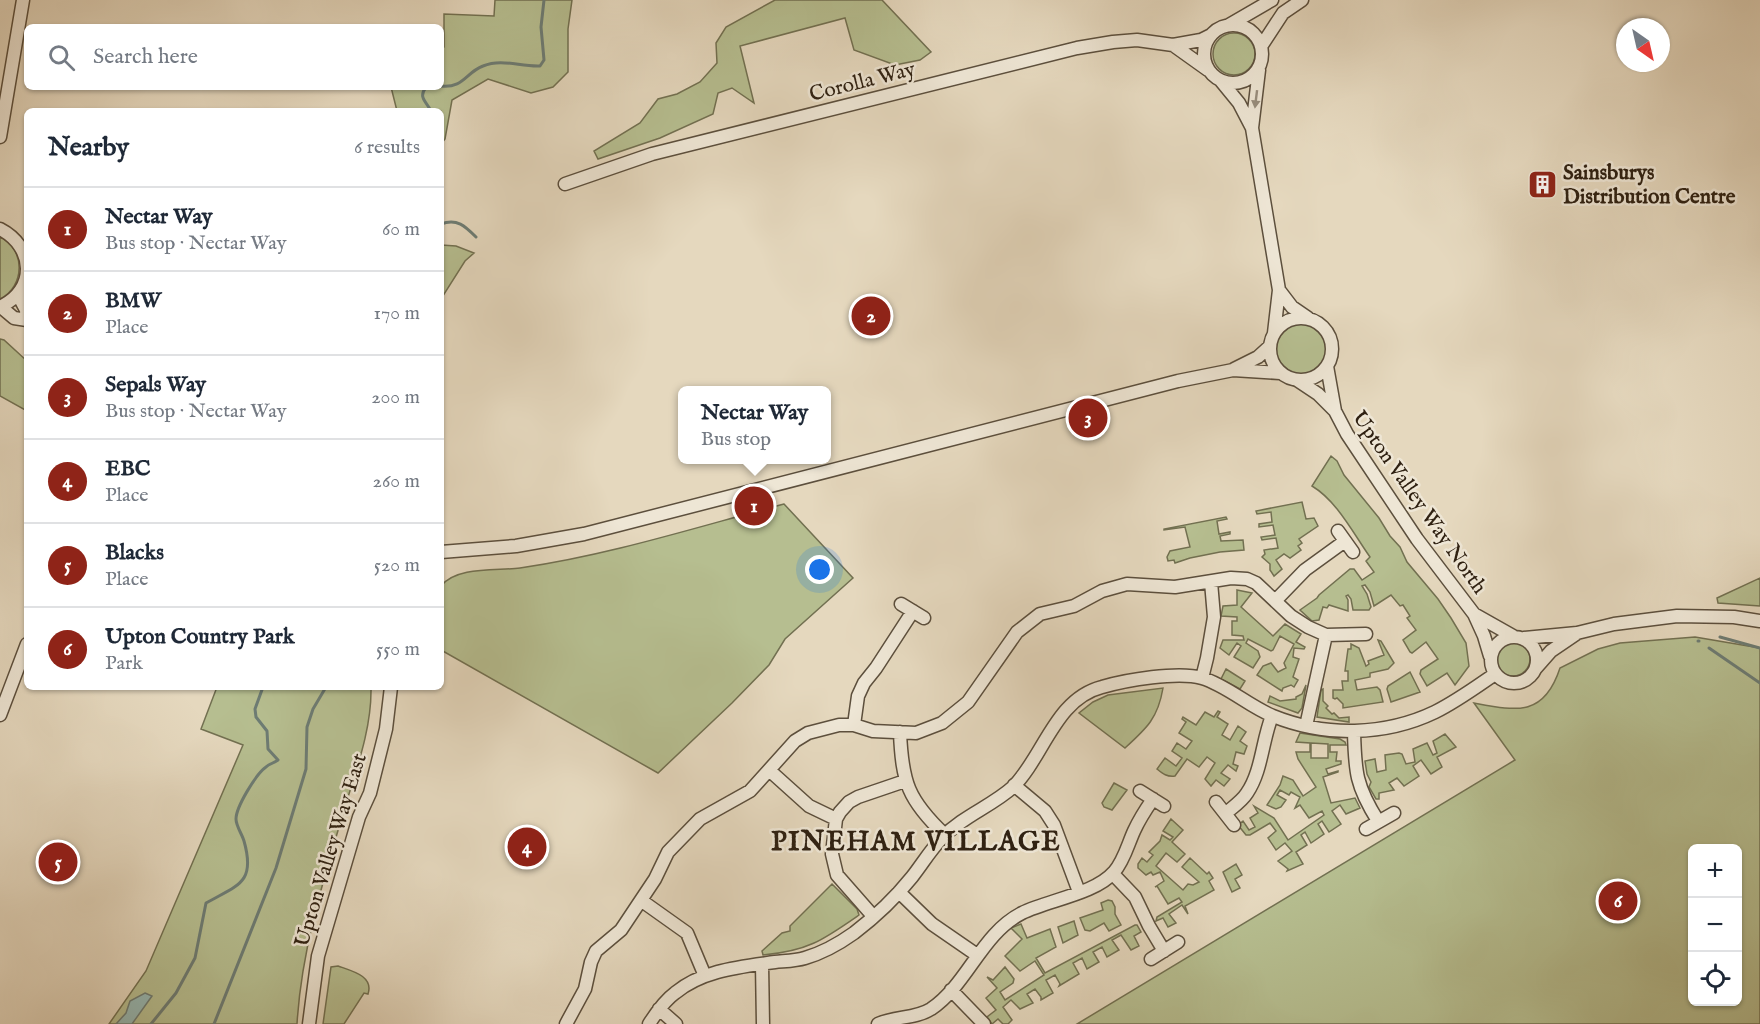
<!DOCTYPE html>
<meta charset="utf-8">
<style>
:root{--surface:#fff;--page:#f2f2f3;--text:#1f2937;--muted:#747a83;--line:#e0e1e3;--accent:#8f2418}
body{margin:0;font-family:"IM FELL English",serif;background:var(--page);color:var(--text)}
.controls{position:absolute;right:18px;bottom:18px;display:grid;overflow:hidden;border-radius:9px;box-shadow:0 2px 4px #0004}
.controls button{width:54px;height:54px;display:grid;place-items:center;padding:0;border:0;border-bottom:2px solid var(--line);background:var(--surface);color:var(--text);font:30px sans-serif}
.compass{position:absolute;left:1616px;top:18px;width:54px;height:54px;border-radius:50%;background:var(--surface);box-shadow:0 2px 4px #0004;rotate:146deg}
.you{position:absolute;left:820px;top:570px;width:21px;height:21px;margin:-15px;border:4px solid #fff;border-radius:50%;background:#1a73e8;box-shadow:0 0 0 9px #1a73e833}
.badge{display:grid;place-items:center;width:39px;height:39px;border-radius:50%;background:var(--accent);color:#fff;font-size:20px;font-weight:700}
.pin{position:absolute;translate:-50% -50%;border:3px solid #fff;box-shadow:0 2px 6px #0006}
.popup{position:absolute;left:678px;top:386px;width:153px;height:78px;box-sizing:border-box;display:grid;place-content:center;border-radius:9px;background:var(--surface);filter:drop-shadow(0 2px 4px #0005);font-size:20px;white-space:nowrap;color:var(--muted)}
.popup b{font-size:22px;color:var(--text)}
.popup::after{content:'';position:absolute;left:50%;top:100%;margin-left:-12px;border:12px solid transparent;border-top-color:var(--surface)}
.list{margin:0;padding:0;list-style:none}
h2{display:flex;justify-content:space-between;align-items:center;height:78px;margin:0;padding:0 24px;font-size:26px}
h2 small{font-size:20px;font-weight:400;color:var(--muted)}
.list li{display:grid;grid-template-columns:39px 1fr auto;gap:18px;align-items:center;box-sizing:border-box;height:84px;padding:0 24px;border-top:2px solid var(--line)}
.list b{display:block;font-size:22px;white-space:nowrap}
.list p{margin:0;font-size:20px;white-space:nowrap;color:var(--muted)}
.list em{font-size:20px;font-style:normal;color:var(--muted)}
.icon{flex:none;width:33px;height:33px;fill:none;stroke:currentColor;stroke-width:2;stroke-linecap:round;stroke-linejoin:round}
.map{position:relative;flex:none;width:1760px;height:1024px;overflow:hidden}
.search{position:absolute;background:var(--surface);box-shadow:0 2px 4px #0004;left:24px;top:24px;width:420px;height:66px;display:flex;align-items:center;gap:15px;box-sizing:border-box;padding:0 21px;border-radius:9px;color:var(--muted);font-size:22px}
.panel{position:absolute;background:var(--surface);box-shadow:0 2px 4px #0004;left:24px;top:108px;width:420px;height:582px;border-radius:9px}
.map>svg:first-child{display:block}
</style>
<div class="map">
<svg width="1760" height="1024" viewBox="0 0 1760 1024">
<rect width="100%" height="100%" fill="#e5d8be"/>
<filter id="stains"><feTurbulence type="fractalNoise" baseFrequency=".00333" numOctaves="4"/><feColorMatrix values="0 0 0 0 .2 0 0 0 0 .09 0 0 0 0 .02 0 0 0 .5 -.17"/></filter>
<radialGradient id="worn" r=".72"><stop offset=".6" stop-color="#630" stop-opacity="0"/><stop offset="1" stop-color="#630" stop-opacity=".3"/></radialGradient>
<!-- green -->
<path fill="#b6be90" stroke="#727051" stroke-width="1.5" fill-rule="evenodd" d="M495 0H572L568 29V72L553 87 531 93 488 79 452 100 445 139 441 144V111H397L391 87H441V48L444 47V14L494 16Z
M775 0H882L931 52 920 60 895 65 854 50 845 18 740 46 754 103 732 88 718 93 713 114 660 138 598 159 594 151 640 123 658 99 677 94 700 82 717 63 716 43 726 27Z
M1213 54a21 21 0 1 1 42 0a21 21 0 1 1-42 0Z
M0 237C26 249 25 287 0 299Z
M441 245 456 246 474 253 465 261 441 299Z
M1275 349a26 26 0 1 1 52 0a26 26 0 1 1-52 0Z
M0 339 4 340 27 361V411L0 396Z
M1331 456 1337 461 1344 475 1379 518 1390 536 1400 547 1407 562 1438 599 1451 618 1466 643 1469 666 1455 685 1447 673 1427 686 1420 674 1421 670 1438 659 1426 642 1412 653 1410 652 1403 640 1416 630 1407 618 1410 616 1403 605 1400 606 1391 595 1374 606 1370 592 1365 585 1362 586 1367 594 1371 607 1369 610H1353L1351 599 1348 595 1346 596 1348 600V611L1329 605 1327 608 1323 607 1319 620 1312 621 1300 610 1317 598 1319 595 1350 569H1354L1362 580 1374 572 1366 561 1370 557C1353 533 1337 501 1312 486Z
M1302 502 1306 519 1314 518 1318 526 1299 539 1302 543 1298 546 1301 550 1290 558 1284 554 1276 560 1282 569 1274 576 1270 570V564L1262 557 1265 554 1264 550 1278 548 1276 538 1262 540 1261 537 1275 535 1273 525 1259 527V524L1272 522 1271 512 1257 514 1256 511Z
M784 504 853 578 785 639 769 665 732 703 658 773 441 650V586C457 566 497 571 520 568 610 555 697 527 784 504Z
M1226 517 1227 519 1217 521 1219 534 1230 532V534L1220 536 1221 541 1243 540 1244 550 1220 552 1190 558 1175 563 1174 560 1168 561 1167 557 1170 551 1190 547 1185 527 1164 530V529Z
M1760 578V606L1718 603 1717 598Z
M1237 590 1252 593 1241 607 1273 636 1285 624 1301 634 1296 642 1305 647 1304 649 1294 648 1293 657 1299 659 1293 677 1298 680 1294 687 1291 685 1283 688 1282 691 1257 675 1263 666 1271 663 1278 672 1286 668 1284 663 1294 644 1280 636 1273 650 1271 651 1248 639 1246 643 1258 651 1260 657 1253 668 1234 657 1241 646 1237 643 1229 655 1220 648 1223 640H1244L1243 636 1232 635V621H1237V617L1221 616 1223 606 1237 605Z
M1695 637 1760 648V1024H1077L1515 760 1474 703C1517 711 1544 717 1560 668L1598 649 1620 643ZM1738 848V1002H1692V848Z
M1378 640 1381 641 1394 663 1388 669 1370 673V677L1355 680 1357 690 1377 687 1380 690 1383 702 1343 708V704L1337 698 1335 699 1333 698V690H1343L1342 681H1348V671H1345L1348 649H1351V644L1359 648 1366 666 1369 664 1368 661 1384 655Z
M1496 659a17 17 0 1 1 34 0a17 17 0 1 1-34 0Z
M1226 669 1245 681 1240 689 1221 679Z
M1410 672 1420 692 1391 702 1387 689 1388 686Z
M1306 685 1302 708 1298 713 1268 702 1270 696 1280 701 1296 699V697L1302 694Z
M217 687H371C372 731 354 775 342 817 322 884 301 954 297 1024H109L146 971 243 745 201 729Z
M1163 688C1158 718 1147 728 1125 748L1079 713 1093 702 1108 695Z
M1323 689V701L1328 706 1326 708 1332 714 1334 713 1339 718 1349 717V722L1317 717 1321 690Z
M1218 711 1220 712 1217 717 1228 724 1222 735 1230 740 1238 726 1246 732 1240 741 1247 746 1244 754 1236 752 1233 764 1238 766 1236 771 1228 765 1221 773 1230 779 1224 786 1216 780 1211 786 1205 779 1215 763 1207 757 1199 767 1187 759 1175 776C1167 777 1163 774 1157 769L1165 758 1176 766 1182 758 1172 751 1177 743 1186 749 1192 741 1179 733 1186 722 1182 719 1183 717 1196 725 1205 712 1214 717Z
M1300 733 1340 739 1345 742 1346 745H1330V752H1337L1336 761H1341V764L1326 769 1328 774 1338 771V772L1323 777 1331 803 1355 798 1360 808 1346 814 1340 805 1332 811 1341 824 1329 832 1322 821 1318 824 1324 834 1311 843 1305 832 1301 835 1307 845 1296 852 1303 864 1287 871 1288 869 1278 861 1292 851 1285 843 1276 850 1268 838 1276 831 1270 823 1250 835H1246L1238 825 1243 821 1249 830 1255 827 1250 818 1258 813 1254 806 1274 818 1288 840 1324 815 1322 811 1309 818 1300 805 1295 808 1300 797 1291 792 1289 795 1280 790 1277 795 1286 800 1281 807 1276 809 1267 805 1280 785 1283 776 1293 780 1303 796 1316 787 1298 759 1296 752H1310V743L1296 742ZM1311 743 1328 744V758H1311Z
M1445 734 1456 747 1437 757 1442 767 1431 774 1421 760 1413 766 1419 776 1404 786 1397 778 1389 783 1394 790 1379 793V799H1376L1369 787 1371 782 1367 774 1365 761 1375 759 1377 772 1386 770 1385 755 1399 753 1402 754 1406 764 1415 762 1413 749 1427 743 1433 755 1437 753 1433 741Z
M1114 783 1127 790 1112 810 1104 807 1102 803Z
M1171 819 1183 830 1172 842 1185 854 1177 862 1166 853 1156 866 1183 890 1188 884 1193 885 1199 882 1182 867 1190 858 1207 874 1209 872 1213 878 1209 881 1214 890 1185 906 1188 914 1182 905 1169 914 1176 923 1168 927 1163 918 1156 921 1157 917 1182 902 1179 898 1168 904 1157 886 1155 887 1164 881 1160 872 1153 875 1151 872 1146 875 1138 868V864L1142 858 1147 862 1153 855 1149 852 1160 841 1162 835 1170 840 1173 837 1163 831Z
M1236 864 1242 875 1235 879 1240 888 1232 892 1223 872Z
M832 884 857 909 859 915C823 940 808 951 763 955L762 951 782 933 790 931V926Z
M1108 900 1112 901 1115 907V914L1121 925 1109 931 1104 923 1090 931 1085 930 1080 918 1103 910 1101 903Z
M1074 921 1078 935 1063 943 1058 927Z
M1021 924 1027 938 1050 929 1056 947 1036 958 1045 973 1135 925H1137L1141 932 1134 936 1139 946 1131 950 1121 935 1112 940 1119 950 1107 957 1102 947 1093 952 1099 962 1087 969 1082 958 1073 963 1079 974 1059 986 1060 984 1055 975 1046 980 1053 993 1041 1000V997L1035 989 1027 994 1033 1003 1020 1009 1011 1000 1003 1007 1012 1020 1008 1024H1003L998 1019 992 1024 987 1017 996 1010 986 998 997 988 987 977 993 980 1005 967 1014 979 1013 983 1000 992 1005 1000 1044 975 1035 961 1020 971 1005 956 1022 939 1011 928Z
M338 966C352 971 374 976 368 994L364 993 344 1024H323L331 967Z"/>
<!-- water -->
<path fill="#96b9b5" stroke="#6d7c74" stroke-width="1.5" d="M145 993 152 996 132 1024H116L126 1013 130 1001Z"/>
<g fill="none" stroke-linecap="round" stroke-linejoin="round">
<!-- stream -->
<path stroke="#6d7c74" stroke-width="3" d="M441 86C464 88 465 73 483 66 502 58 520 67 540 66L544 60 541 27 544 0
M426 87C418 98 426 101 431 111
M441 224C457 218 465 226 476 237
M1720 637 1760 648
M1698 641H1699
M1709 648 1760 683
M151 1024 176 993 195 958 206 903C238 885 256 883 244 841 242 834 236 826 236 819 236 807 256 774 266 767 269 764 274 763 278 760L268 749 267 731 256 717 255 709 263 687
M214 1024 276 868 306 769 307 727 313 709 326 687"/>
<defs>
<path id="minor" d="M1204 54a29 29 0 1 1 58 0a29 29 0 1 1-58 0Z
M1229 25 1272 0
M1173 45 1208 70
M1262 45 1283 13 1302 0
M1259 70 1252 128 1279 290 1274 333
M1221 81 1239 103 1252 128
M0 137 23 0
M565 184 652 154 1077 48 1113 42 1137 40 1173 45 1201 40 1211 35
M0 229C35 247 37 290 0 307
M1279 290 1292 307 1308 318
M18 295 26 310 27 320
M1 307 14 318 27 320
M1270 349a31 31 0 1 1 62 0a31 31 0 1 1-62 0Z
M1327 366 1335 411 1347 434 1417 539 1474 614 1484 636 1490 656
M1234 369 1258 357 1269 347
M1297 380 1318 394 1334 410
M1338 531 1353 552
M441 552 516 546 584 534 1178 381 1233 370 1280 373
M1276 600 1305 570 1345 541
M901 604 924 618
M1474 614 1513 636
M1491 660a23 23 0 1 1 46 0a23 23 0 1 1-46 0Z
M1524 638 1577 633 1614 624 1677 616 1734 617 1760 621
M1536 668 1551 651 1576 634
M1202 678 1207 658 1214 617 1211 582
M0 715 27 644
M854 725 858 696 864 683 876 668 913 611
M1306 726 1326 635
M900 732C902 782 908 800 945 835
M1354 732C1355 772 1356 786 1378 821
M769 770 809 806 836 819
M1014 785 1045 811 1054 825 1079 892
M1140 791 1164 806
M1216 802 1234 825
M1226 813C1233 807 1242 801 1247 793 1262 771 1262 741 1272 716
M1366 829 1394 813
M1113 874 1135 897 1149 926 1164 951
M899 892 932 924 977 955
M642 901 687 933 705 976
M873 916 837 875 832 854 836 819 840 812 849 802 858 797 905 781
M1151 959 1178 942
M762 964 763 1024
M951 990 984 1024
M659 1009 676 1024
M309 1024 318 956 359 817 370 793 386 729 391 687
M566 1024 585 989 591 962 596 951 621 930 655 879 668 852 700 819 750 791 795 741 808 733 839 725H854L873 731 916 733 942 723 968 702 1017 632 1040 614 1074 606 1102 591 1127 584 1175 587 1231 578 1247 579 1256 583 1291 616 1308 627 1326 635 1366 634
M649 1024C656 1013 664 1001 675 993 703 970 740 967 775 962 784 961 795 961 805 958 822 953 840 943 854 933 875 917 896 897 912 877 923 863 931 849 943 837 963 816 992 806 1013 787 1044 756 1055 699 1102 687 1126 680 1178 671 1202 678 1226 685 1250 707 1273 716 1325 737 1385 736 1435 712 1457 701 1476 687 1495 674
M878 1024C895 1016 915 1019 931 1009 968 984 981 934 1022 913 1048 900 1095 894 1114 872 1124 861 1128 844 1134 831 1139 820 1146 809 1153 799"/>
</defs>
<!-- minor casing -->
<use href="#minor" stroke="#5c4f3d" stroke-width="15"/>
<!-- minor -->
<use href="#minor" stroke="#eee6d5" stroke-width="12"/>
</g>
<!-- one-way arrows -->
<defs><path id="oneway-solid" d="M-6-.8H1V-3.2L6.5 0L1 3.2V.8H-6Z" transform="scale(1.5)"/></defs>
<use fill="#988d7d" href="#oneway-solid" transform="translate(1256 99) rotate(97)"/>
<!-- icons -->
<defs>
<symbol id="building-square" viewBox="-11 -11 22 22"><rect x="-9" y="-9" width="18" height="18" rx="4" fill="#8f2418" stroke="#eee6d5"/><path d="M-4-6H4V6H1V3H-1V6H-4ZM-2.5-4.3h1.7v1.8h-1.7ZM.8-4.3h1.7v1.8H.8ZM-2.5-1h1.7V.8h-1.7ZM.8-1h1.7V.8H.8Z" fill="#fff"/></symbol>
</defs>
<g fill-rule="evenodd">
<use href="#building-square" x="1526" y="168" width="33" height="33"/>
</g>
<g text-anchor="middle" stroke-width="5" stroke-linejoin="round" paint-order="stroke">
<!-- street labels -->
<g font-size="21" fill="#2f2112" stroke="#eee6d5">
<text transform="translate(862 81) rotate(-14)" y="7">Corolla Way</text>
<text transform="translate(1420 502) rotate(55)" y="7">Upton Valley Way North</text>
<text transform="translate(330 850) rotate(-73)" y="7">Upton Valley Way East</text>
</g>
<!-- poi labels -->
<g font-size="21" font-weight="bold" fill="#2f2112" stroke="#eee6d5" text-anchor="start">
<text x="1563" y="179">Sainsburys<tspan x="1563" dy="24">Distribution Centre</tspan></text>
</g>
<!-- district labels -->
<g font-size="27" font-weight="bold" letter-spacing="1.5" fill="#2f2112" stroke="#eee6d5">
<text x="916" y="850">PINEHAM VILLAGE</text>
</g>
</g>
<rect width="100%" height="100%" filter="url(#stains)"/>
<rect width="100%" height="100%" fill="url(#worn)"/>
</svg>
<div class="controls">
<button>+</button>
<button>−</button>
<button><svg class="icon" aria-label="locate" viewBox="0 0 24 24"><circle cx="12" cy="12" r="6"/><path d="M12 2v4M12 18v4M2 12h4M18 12h4"/></svg></button>
</div>
<svg class="compass" viewBox="-18 -18 36 36"><path d="M0-13l5 13h-10z" fill="#e53935"/><path d="M0 13l5-13h-10z" fill="#747a83"/></svg>
<div class="you"></div>
<div class="pin badge" style="left:754px;top:506px">1</div>
<div class="popup"><b>Nectar Way</b>Bus stop</div>
<div class="pin badge" style="left:871px;top:316px">2</div>
<div class="pin badge" style="left:1088px;top:418px">3</div>
<div class="pin badge" style="left:527px;top:847px">4</div>
<div class="pin badge" style="left:58px;top:862px">5</div>
<div class="pin badge" style="left:1618px;top:901px">6</div>
<div class="search"><svg class="icon" aria-label="search" viewBox="0 0 24 24"><circle cx="10" cy="10" r="6"/><path d="M15 15l6 6"/></svg>Search here</div>
<section class="panel">
<h2>Nearby<small>6 results</small></h2>
<ul class="list">
<li><span class="badge">1</span><div><b>Nectar Way</b><p>Bus stop · Nectar Way</p></div><em>60 m</em></li>
<li><span class="badge">2</span><div><b>BMW</b><p>Place</p></div><em>170 m</em></li>
<li><span class="badge">3</span><div><b>Sepals Way</b><p>Bus stop · Nectar Way</p></div><em>200 m</em></li>
<li><span class="badge">4</span><div><b>EBC</b><p>Place</p></div><em>260 m</em></li>
<li><span class="badge">5</span><div><b>Blacks</b><p>Place</p></div><em>520 m</em></li>
<li><span class="badge">6</span><div><b>Upton Country Park</b><p>Park</p></div><em>550 m</em></li>
</ul>
</section>
</div>
